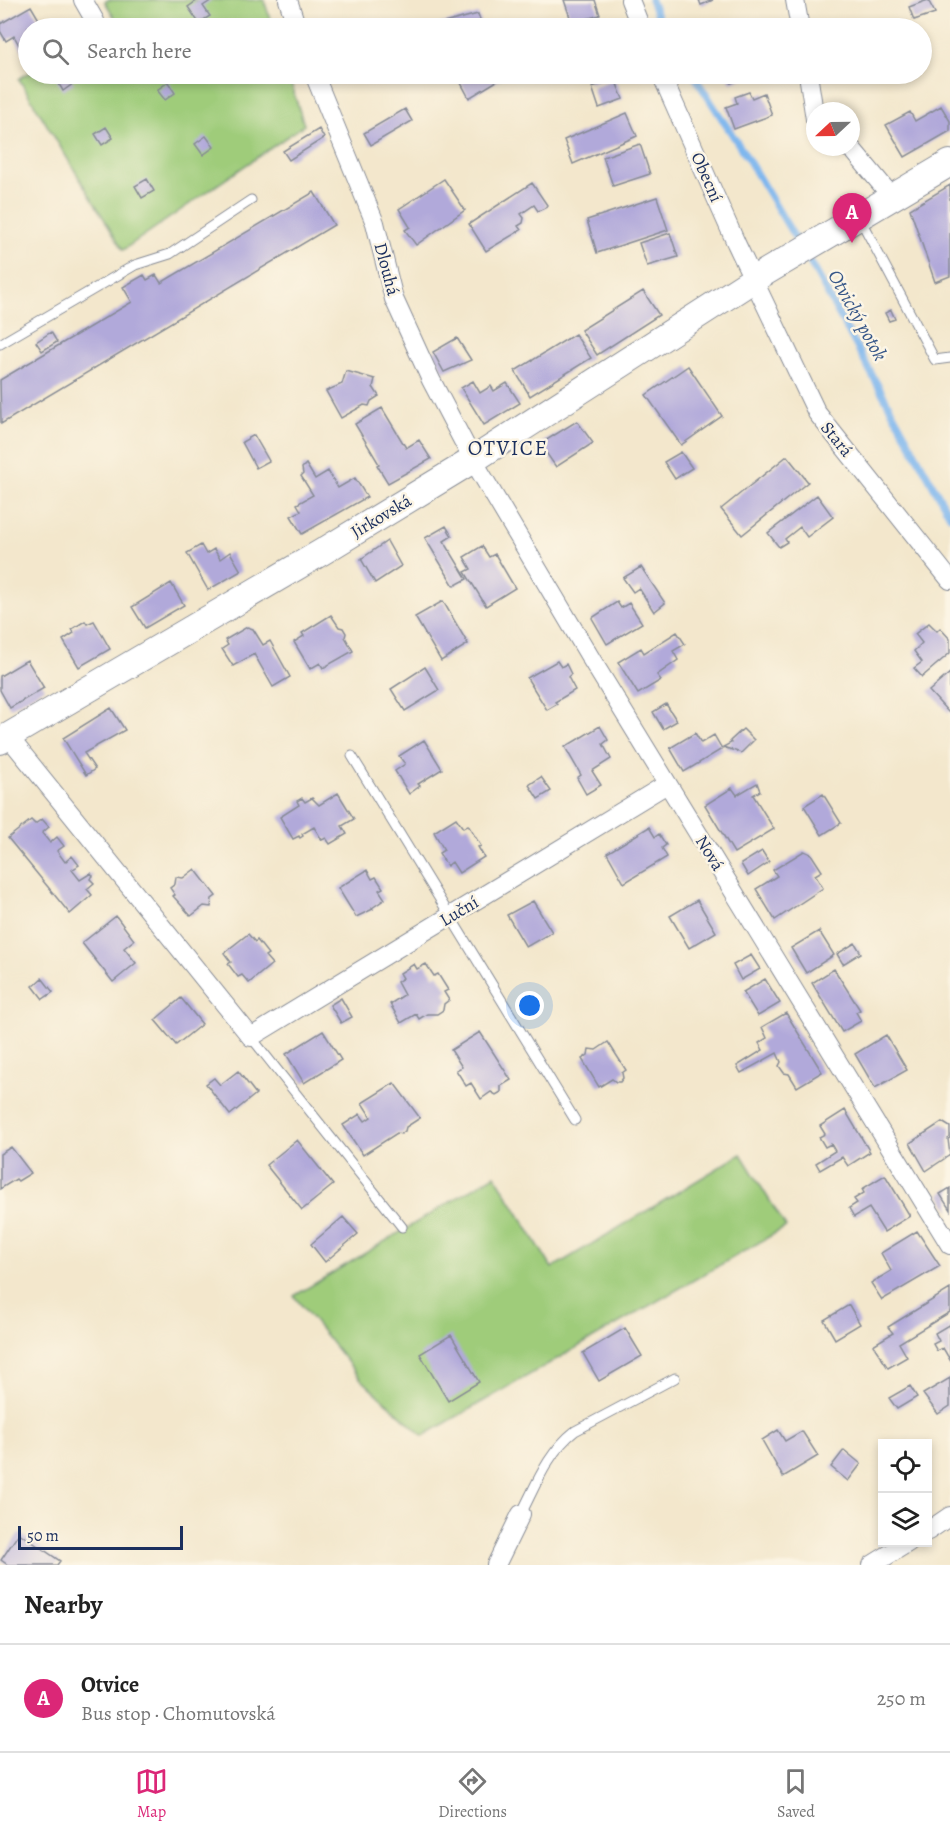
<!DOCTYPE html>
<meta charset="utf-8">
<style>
:root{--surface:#fff;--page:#f6f6f6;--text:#222;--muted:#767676;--line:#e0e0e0;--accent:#db2777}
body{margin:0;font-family:Alegreya,serif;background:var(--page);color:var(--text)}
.controls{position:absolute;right:18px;bottom:18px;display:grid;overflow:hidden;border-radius:0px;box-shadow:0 3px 9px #0003}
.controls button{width:54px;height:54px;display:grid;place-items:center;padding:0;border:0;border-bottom:2px solid var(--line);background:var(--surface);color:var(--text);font:30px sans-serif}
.compass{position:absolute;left:806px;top:102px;width:54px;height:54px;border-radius:50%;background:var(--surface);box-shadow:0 3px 9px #0003;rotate:248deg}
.scale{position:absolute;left:18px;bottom:15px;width:165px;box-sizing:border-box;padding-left:6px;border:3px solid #1b2f5e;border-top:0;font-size:16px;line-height:21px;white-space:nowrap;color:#1b2f5e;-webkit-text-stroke:4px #fcf5e5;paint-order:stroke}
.you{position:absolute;left:530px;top:1006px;width:21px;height:21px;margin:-15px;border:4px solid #fff;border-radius:50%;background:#1a73e8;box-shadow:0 0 0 9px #1a73e833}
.badge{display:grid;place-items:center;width:39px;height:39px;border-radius:50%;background:var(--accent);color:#fff;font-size:20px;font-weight:700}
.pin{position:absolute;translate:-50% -50px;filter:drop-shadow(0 2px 3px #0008)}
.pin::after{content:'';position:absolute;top:32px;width:21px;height:18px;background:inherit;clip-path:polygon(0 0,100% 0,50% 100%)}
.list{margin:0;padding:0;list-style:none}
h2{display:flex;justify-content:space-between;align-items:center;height:78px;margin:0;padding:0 24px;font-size:26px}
h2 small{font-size:20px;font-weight:400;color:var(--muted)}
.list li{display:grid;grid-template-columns:39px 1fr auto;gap:18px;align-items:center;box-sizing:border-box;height:108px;padding:0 24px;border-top:2px solid var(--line)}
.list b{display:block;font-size:22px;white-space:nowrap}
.list p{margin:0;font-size:20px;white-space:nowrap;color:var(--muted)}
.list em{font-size:20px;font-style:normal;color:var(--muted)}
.icon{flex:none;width:33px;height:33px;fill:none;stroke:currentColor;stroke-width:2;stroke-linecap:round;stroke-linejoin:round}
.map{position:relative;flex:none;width:950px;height:1565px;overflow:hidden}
.search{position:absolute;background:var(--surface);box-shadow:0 3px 9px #0003;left:18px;right:18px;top:18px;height:66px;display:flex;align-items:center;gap:15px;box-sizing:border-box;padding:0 21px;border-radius:33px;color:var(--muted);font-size:22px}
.sheet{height:186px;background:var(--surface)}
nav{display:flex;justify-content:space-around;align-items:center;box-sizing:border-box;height:84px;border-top:2px solid var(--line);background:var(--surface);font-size:16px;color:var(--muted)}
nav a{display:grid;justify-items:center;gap:3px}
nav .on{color:var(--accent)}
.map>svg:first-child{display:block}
</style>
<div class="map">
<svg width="950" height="1565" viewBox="0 0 950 1565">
<rect width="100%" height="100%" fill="#fcf5e5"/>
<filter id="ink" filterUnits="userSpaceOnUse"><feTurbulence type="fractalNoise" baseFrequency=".0167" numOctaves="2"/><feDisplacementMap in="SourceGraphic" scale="12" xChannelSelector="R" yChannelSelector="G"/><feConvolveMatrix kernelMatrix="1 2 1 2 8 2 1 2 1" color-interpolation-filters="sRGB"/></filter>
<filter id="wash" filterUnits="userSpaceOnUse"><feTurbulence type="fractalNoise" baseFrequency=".008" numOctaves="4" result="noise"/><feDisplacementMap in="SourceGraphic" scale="24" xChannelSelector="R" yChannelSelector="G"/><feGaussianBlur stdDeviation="1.35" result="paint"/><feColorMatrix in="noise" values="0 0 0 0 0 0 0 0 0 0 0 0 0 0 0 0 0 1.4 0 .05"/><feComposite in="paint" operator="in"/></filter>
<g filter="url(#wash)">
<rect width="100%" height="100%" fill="#f3e7cc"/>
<!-- green -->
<path fill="#9fcc7a" stroke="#5d7e6c" stroke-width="1.5" d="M108 0H264L273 28H108L118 23 105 2Z
M28 73 288 74 304 125 123 250 19 79Z
M741 1154 786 1227 423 1436 361 1379 294 1296 495 1175 552 1268Z"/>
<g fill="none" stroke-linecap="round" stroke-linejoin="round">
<!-- stream -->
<path stroke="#7db6ee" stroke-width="7" d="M651 0 659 20 664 28
M693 74 746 156 800 246
M806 255 950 516"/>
</g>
<g id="blocks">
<!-- building -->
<path fill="#b1a9da" d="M198 0H212L203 6 210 16 199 23 188 7Z
M564 0H595L600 15 572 23Z
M699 0H713L701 5Z
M928 0 935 13 914 20 909 7Z
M31 6 44 28H28V61L14 36 6 41 0 31V24Z
M478 14 483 28H437L436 25Z
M64 74H68L74 83 63 91 56 79Z
M474 74H499L502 78 469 98 460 81Z
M586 74H615L590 83Z
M727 74H753L731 83Z
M615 79 623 99 599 108 592 87Z
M168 82 175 93 165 100 157 90Z
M749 92 752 98 764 93 772 115 734 129 726 107 737 103 735 97Z
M941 106 950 121V131L905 157 886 125 910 112 915 121Z
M405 109 412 121 371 145 364 133Z
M627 113 637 136 573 164 564 140Z
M106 127 113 138 102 145 95 134Z
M319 129 324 138 289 160 283 151Z
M206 136 214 147 203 155 195 144Z
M640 144 650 174 613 186 603 157Z
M147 179 154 191 142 198 135 186Z
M444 179 465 210 416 245 405 230 410 227 399 209Z
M532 183 547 205 545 208 538 211 534 205 521 214 524 218 523 223 518 226 521 230 486 251 469 224Z
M950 185V276L935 282 910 209Z
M314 192 334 225 1 424 0 380 132 302 123 287 144 275 147 280 156 275 161 283Z
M657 197 668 230 597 253 587 220Z
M670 233 678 257 647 266 639 243Z
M643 291 659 315 597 355 581 330Z
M891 310 895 319 889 321 885 313Z
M51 332 57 342 42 351 36 342Z
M575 334 591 358 530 396 515 371Z
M457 338 471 360 444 372 433 352Z
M688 366 722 416 681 445 646 395Z
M346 371 375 379 373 387 379 396 371 401 369 406 364 405 341 418 326 391 342 384Z
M473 381 480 393 491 386 494 391 507 383 520 403 484 425 461 388Z
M382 408 406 448 419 440 431 459 388 483 377 465 379 464 355 424Z
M577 421 593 443 556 467 540 444Z
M254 435 269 461 256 468 242 442Z
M681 452 692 468 675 479 664 462Z
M787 456 808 482 742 535 721 509Z
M306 464 315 479 328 471 338 488 355 478 367 497 302 534 291 516 301 511 297 504 313 495 301 476 303 474 302 468Z
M817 495 833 517 807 537 800 527 785 539 787 542 779 547 768 533Z
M446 526 452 536 444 541 467 579 454 586 425 538Z
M387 541 401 566 375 583 361 559Z
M201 545 206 554 214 549 220 559 230 552 241 571 208 590 187 553Z
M482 546 489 557 495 554 515 588 486 606 465 572 471 569 464 557Z
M641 567 665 603 654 612 639 588 633 592 623 578Z
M171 583 184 605 145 628 132 607Z
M443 601 468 644 441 661 415 617Z
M617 602 621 608 629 603 642 623 607 644 592 618Z
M331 615 339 627 343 628 346 633 345 637 353 651 323 668 320 663 310 669 294 642 304 636 302 633Z
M85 621 87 624 94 621 110 649 79 667 63 640 74 633 72 629Z
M929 623 937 631 940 628 950 639V653L922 677 914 668 922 662 914 651 922 643 915 634Z
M247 627 253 629 263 645 270 641 290 677 273 687 254 654 233 666 222 649 228 645 225 640Z
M677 632 685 644 673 651 678 660 657 675 661 680 638 694 618 662 641 648 644 653Z
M27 660 44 688 10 708 0 690V676Z
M557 661 561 667 566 664 571 674 568 677 575 690 555 702 557 704 547 710 527 678Z
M425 667 439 690 405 711 391 689Z
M950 673V712L949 713 929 691Z
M666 704 677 721 663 729 653 712Z
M111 708 125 730 84 753 95 769 86 775 63 738Z
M600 726 608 740 603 744 611 759 592 771 601 785 586 794 577 778 581 775 565 747Z
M743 729 754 740 741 753 723 747 731 743 730 741Z
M695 733 701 743 714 735 722 749 684 772 670 748Z
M424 740 442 769 418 784 420 786 409 794 395 771 405 764 399 756Z
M541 777 551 791 538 799 529 785Z
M757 783 760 791 753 795 774 829 734 853 705 805 732 788 737 795Z
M338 793 354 819 342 826 347 834 330 844 326 838 322 840 314 827 302 834 303 836 300 838 299 836 293 839 280 817 299 805 297 801 302 798 305 802 312 798 319 805Z
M823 794 841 823 822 835 804 806Z
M456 818 463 828 468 825 481 846 478 847 484 857 459 873 452 862 447 866 439 853 444 850 434 832Z
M42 819 49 827 42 833 50 843 57 837 64 846 57 851 65 862 72 856 79 865 72 870 80 880 91 873 93 876 90 879 94 883 87 889 92 895 70 914 8 838 31 820 35 824Z
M649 827 655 837 659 834 666 845 662 848 667 857 624 883 607 853Z
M762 851 769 862 748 876 741 864Z
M804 851 811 854 822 871 815 875 823 888 775 920 756 889 777 876 773 870Z
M195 869 216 896 212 899 211 907 204 906 191 916 173 896 175 895 170 888 175 884 176 877 183 878Z
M367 870 372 879 376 877 383 888 379 890 385 899 372 908 373 909 356 917 338 888Z
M697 900 716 932 689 948 670 916Z
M533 901 552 932 526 947 507 915Z
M116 916 134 940 124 948 136 963 113 982 82 943Z
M819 931 834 955 806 973 791 948Z
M248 934 255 942 257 940 268 954 265 956 272 964 249 983 242 975 238 977 228 964 231 962 224 953Z
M855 943 861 953 843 964 837 954Z
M751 955 760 969 741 980 733 965Z
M414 964 417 969 426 964 434 976 438 974 448 990 444 992 449 1000 444 1004 443 1010 437 1014H427L419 1019 416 1014 401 1023 390 1004 404 995 397 982 403 978 400 973Z
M834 969 860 1010 856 1012 861 1021 842 1032 812 983Z
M42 978 53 992 43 999 33 986Z
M765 979 780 1003 758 1016 743 992Z
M181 998 202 1024 176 1045 155 1020Z
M341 998 352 1017 341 1023 330 1005Z
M786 1013 822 1072 797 1087 789 1074 784 1073 779 1066 781 1062 777 1053 741 1073 737 1066 763 1050 759 1043 767 1038 762 1027Z
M323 1031 341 1060 304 1083 286 1054Z
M480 1032 511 1080 501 1086V1092L496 1095 491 1092 481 1099 471 1083 466 1086 456 1070 462 1067 451 1050Z
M886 1035 907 1070 875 1088 855 1054Z
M608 1042 626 1070 622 1073 623 1078 620 1082H616L612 1079 599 1087 582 1059 588 1055 589 1049 596 1050Z
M238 1071 256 1094 230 1115 206 1084 214 1078 220 1085Z
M394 1083 420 1118 406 1127 405 1131 401 1134 397 1133 363 1155 343 1125 360 1114 365 1121 371 1117 362 1103Z
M845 1110 870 1152 848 1166 842 1157 820 1170 816 1163 835 1151 831 1144 825 1147 819 1137 825 1134 820 1126Z
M942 1122 950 1127V1138L948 1139 950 1155 926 1171 910 1143Z
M297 1140 333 1185 302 1210 266 1165Z
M11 1147 31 1173 18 1181 16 1179 0 1189V1154Z
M885 1175 910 1216 884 1232 869 1208 854 1217 849 1208 857 1203 854 1199 864 1193 862 1189Z
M950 1188V1210L940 1194Z
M343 1217 358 1234 325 1262 311 1244Z
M917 1231 940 1266 882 1300 871 1283 891 1271 881 1253Z
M950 1289V1312L899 1343 907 1357 888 1368 873 1345 893 1333 888 1327Z
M849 1305 860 1324 835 1339 824 1320Z
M950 1324V1360L943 1348 937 1351 933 1344 939 1341 935 1333Z
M625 1328 642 1356 599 1381 583 1353Z
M451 1335 479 1382 448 1401 420 1354Z
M950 1378V1406L938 1414 923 1394Z
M910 1386 917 1397 897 1409 889 1398Z
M778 1430 785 1441 802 1431 818 1456 783 1477 762 1440Z
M844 1450 861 1464 848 1481 831 1467Z
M19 1533 60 1561 57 1565H8L1 1560Z"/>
</g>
</g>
<g filter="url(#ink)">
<use href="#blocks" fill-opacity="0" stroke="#878b95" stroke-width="1.5"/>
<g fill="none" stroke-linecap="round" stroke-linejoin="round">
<defs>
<path id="service" d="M860 219 935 360 950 358
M0 344 135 265 170 254 251 200
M352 756 575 1120
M251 1037 402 1227
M521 1514C536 1485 548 1452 575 1431L675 1378"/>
<path id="minor" d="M83 0 95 21
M288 0 297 28
M630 0 641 28
M795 0 800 28
M314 74 375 223 394 299 431 380 473 460 593 662 950 1245
M661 74 736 243 817 413 950 580
M808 74 815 119
M846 147 853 150 892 197
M8 736 251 1037 667 784
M928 1531 950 1516
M496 1565 521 1514
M872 1565 909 1542"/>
<path id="secondary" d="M0 741 322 552 473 460 754 279 950 163"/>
</defs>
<!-- service casing -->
<use href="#service" stroke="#878b95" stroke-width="11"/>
<!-- minor casing -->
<use href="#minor" stroke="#878b95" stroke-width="20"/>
<!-- secondary casing -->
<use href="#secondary" stroke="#878b95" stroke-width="28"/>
<!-- service -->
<use href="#service" stroke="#fff" stroke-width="9"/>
<!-- minor -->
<use href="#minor" stroke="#fff" stroke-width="18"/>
<!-- secondary -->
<use href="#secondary" stroke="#fff" stroke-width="26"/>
</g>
</g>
<g text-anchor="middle" stroke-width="5" stroke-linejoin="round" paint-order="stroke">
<!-- street labels -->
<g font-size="18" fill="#1b2f5e" stroke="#fcf5e5">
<text transform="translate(707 177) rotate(66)" y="6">Obecní</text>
<text transform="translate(387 269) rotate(75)" y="6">Dlouhá</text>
<text transform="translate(837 439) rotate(51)" y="6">Stará</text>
<text transform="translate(381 516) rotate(-31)" y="6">Jirkovská</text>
<text transform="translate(710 853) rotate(58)" y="6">Nová</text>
<text transform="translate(459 911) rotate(-31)" y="6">Luční</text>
</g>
<!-- water labels -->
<g font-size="20" font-style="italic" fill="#385889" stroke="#fcf5e5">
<text transform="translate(858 315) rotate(61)" y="7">Otvický potok</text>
</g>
<!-- quarter labels -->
<g font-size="21" letter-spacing="1.5" fill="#1b2f5e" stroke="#fcf5e5">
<text x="508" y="455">OTVICE</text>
</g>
</g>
</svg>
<div class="controls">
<button><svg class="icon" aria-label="locate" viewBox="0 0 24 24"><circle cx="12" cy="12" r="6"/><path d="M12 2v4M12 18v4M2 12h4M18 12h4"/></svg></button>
<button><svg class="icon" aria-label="layers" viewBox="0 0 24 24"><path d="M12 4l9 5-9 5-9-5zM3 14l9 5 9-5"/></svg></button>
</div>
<svg class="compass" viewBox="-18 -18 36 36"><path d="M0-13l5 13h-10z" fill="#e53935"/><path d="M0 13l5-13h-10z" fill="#767676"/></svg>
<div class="scale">50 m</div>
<div class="you"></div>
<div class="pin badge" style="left:852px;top:243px">A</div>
<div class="search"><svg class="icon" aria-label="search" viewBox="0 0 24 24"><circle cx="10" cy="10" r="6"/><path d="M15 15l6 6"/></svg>Search here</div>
</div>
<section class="sheet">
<h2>Nearby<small></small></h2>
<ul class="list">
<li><span class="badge">A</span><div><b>Otvice</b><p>Bus stop · Chomutovská</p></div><em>250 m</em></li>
</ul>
</section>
<nav>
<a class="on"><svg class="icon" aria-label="map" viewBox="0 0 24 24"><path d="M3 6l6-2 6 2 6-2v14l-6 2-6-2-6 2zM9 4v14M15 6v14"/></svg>Map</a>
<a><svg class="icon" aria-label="directions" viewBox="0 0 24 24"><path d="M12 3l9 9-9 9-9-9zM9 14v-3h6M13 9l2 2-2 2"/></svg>Directions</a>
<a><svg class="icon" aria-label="saved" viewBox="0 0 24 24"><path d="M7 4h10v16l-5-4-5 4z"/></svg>Saved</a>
</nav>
